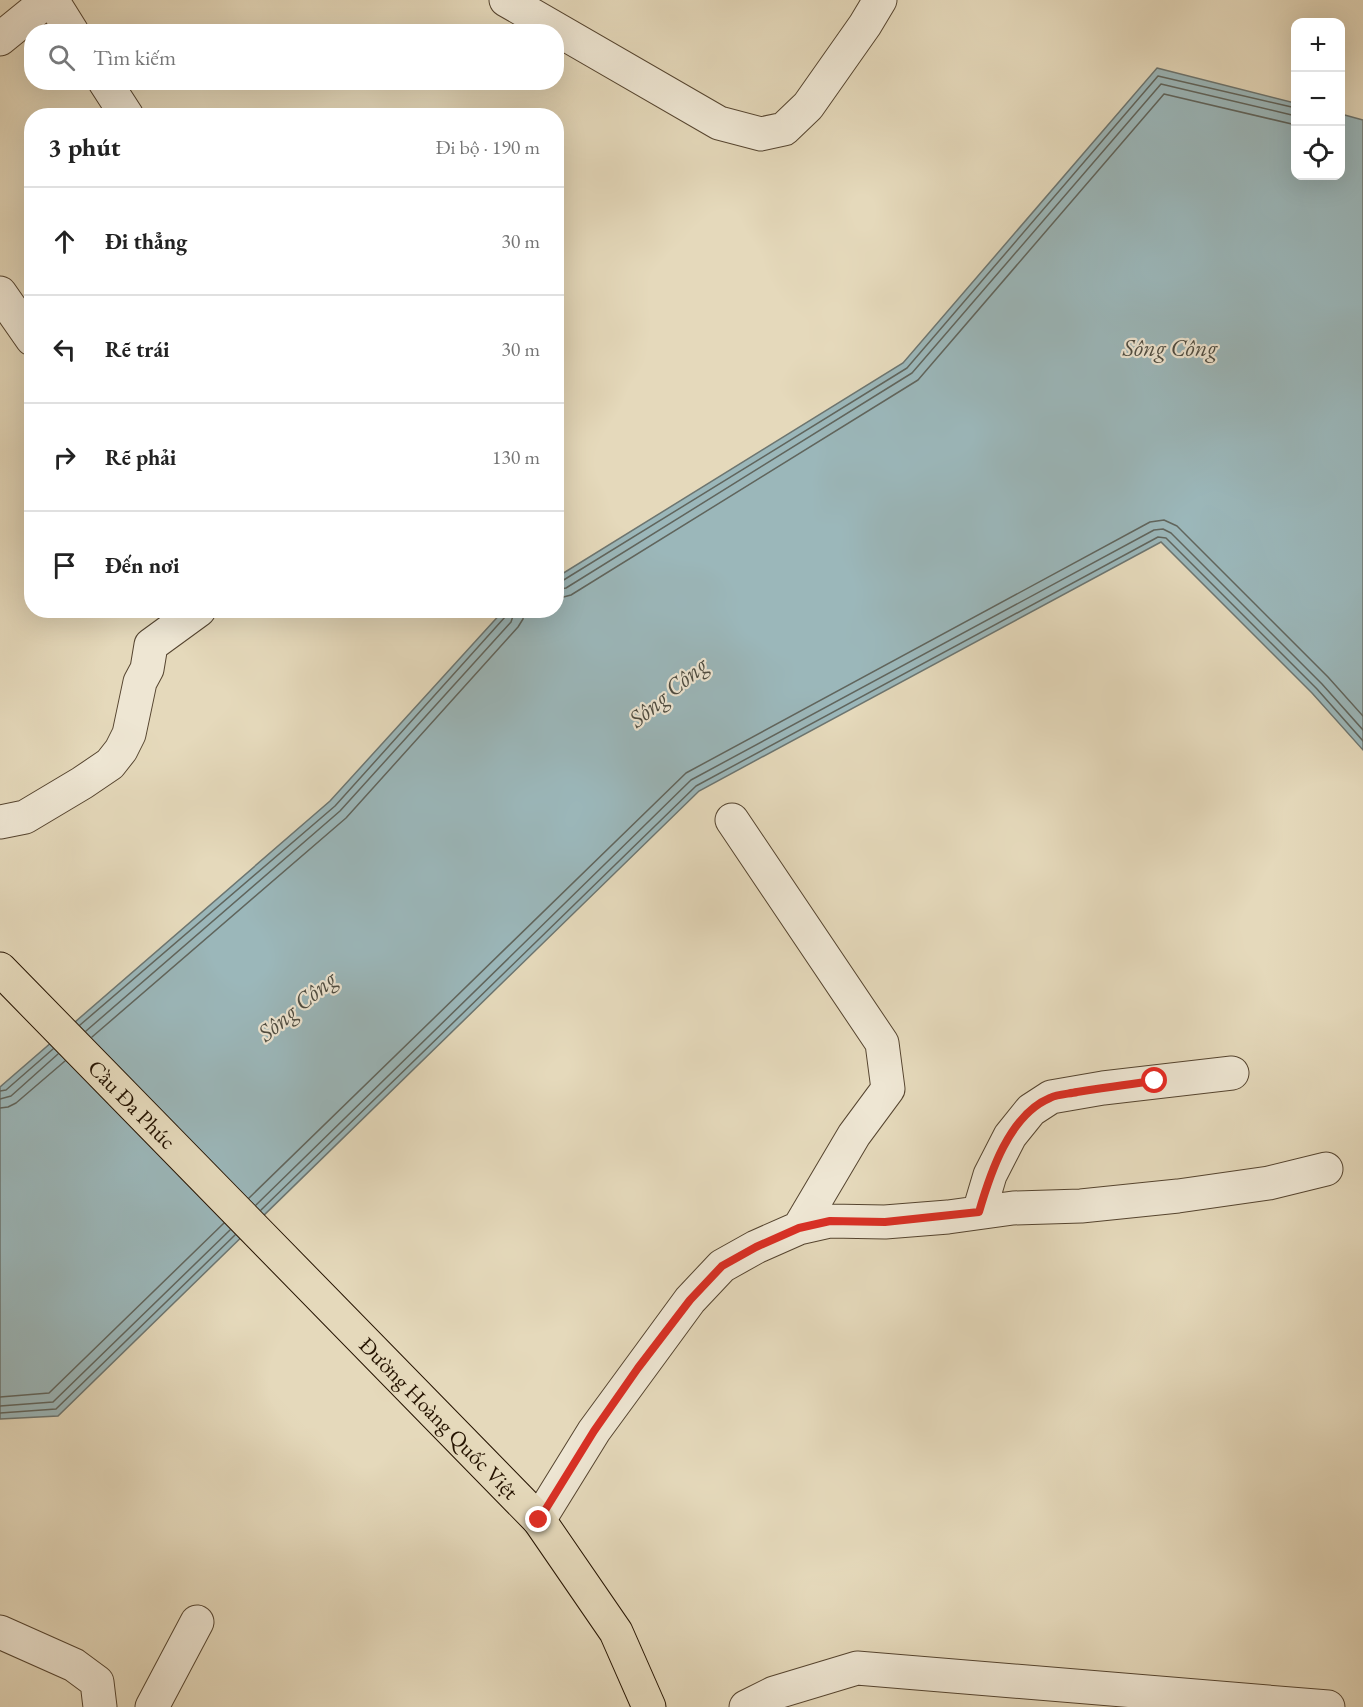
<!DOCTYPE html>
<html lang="vi">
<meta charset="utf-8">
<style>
:root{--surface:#fff;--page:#f6f6f6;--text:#222;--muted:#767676;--line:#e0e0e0}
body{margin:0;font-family:"EB Garamond",serif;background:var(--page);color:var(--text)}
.controls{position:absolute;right:18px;top:18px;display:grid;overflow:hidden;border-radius:12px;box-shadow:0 6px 24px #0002}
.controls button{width:54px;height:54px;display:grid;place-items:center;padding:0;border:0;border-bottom:2px solid var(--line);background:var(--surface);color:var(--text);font:30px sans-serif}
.stop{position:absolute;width:18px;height:18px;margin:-14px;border:4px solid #d93025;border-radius:50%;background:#fff}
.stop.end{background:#d93025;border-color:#fff;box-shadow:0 2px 6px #0008}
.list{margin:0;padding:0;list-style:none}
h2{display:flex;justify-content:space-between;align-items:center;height:78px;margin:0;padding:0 24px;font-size:26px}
h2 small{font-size:20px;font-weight:400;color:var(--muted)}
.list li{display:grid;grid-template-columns:39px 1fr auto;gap:18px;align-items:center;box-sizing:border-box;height:108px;padding:0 24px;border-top:2px solid var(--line)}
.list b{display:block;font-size:22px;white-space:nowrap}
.list em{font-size:20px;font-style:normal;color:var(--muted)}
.icon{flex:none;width:33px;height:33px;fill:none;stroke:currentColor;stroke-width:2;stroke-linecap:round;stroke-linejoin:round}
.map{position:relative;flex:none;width:1363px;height:1707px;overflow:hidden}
.search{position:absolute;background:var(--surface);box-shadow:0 6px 24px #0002;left:24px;top:24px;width:540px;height:66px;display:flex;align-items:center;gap:15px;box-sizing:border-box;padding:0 21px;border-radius:24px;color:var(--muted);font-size:22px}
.panel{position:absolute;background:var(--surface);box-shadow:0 6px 24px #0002;left:24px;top:108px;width:540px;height:510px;border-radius:24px}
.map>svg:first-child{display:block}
</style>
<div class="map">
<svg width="1363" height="1707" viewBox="0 0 1363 1707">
<rect width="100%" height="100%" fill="#e5d9bb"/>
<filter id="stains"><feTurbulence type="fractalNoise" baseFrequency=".00333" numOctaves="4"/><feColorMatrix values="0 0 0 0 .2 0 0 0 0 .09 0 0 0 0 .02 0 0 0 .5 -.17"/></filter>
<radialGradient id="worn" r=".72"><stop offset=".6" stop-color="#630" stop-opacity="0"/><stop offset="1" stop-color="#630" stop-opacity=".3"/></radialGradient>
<!-- water -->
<path fill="#9bb7ba" stroke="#6c7570" stroke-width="1.5" d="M1157 68 1295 103 1296 176H1340L1341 114 1363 120V750L1312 693 1161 542 699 791 58 1416 0 1419V1087L330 801 503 611 556 610 557 577 903 363Z"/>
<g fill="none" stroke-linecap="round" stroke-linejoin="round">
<!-- shore -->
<path stroke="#60655d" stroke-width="1.5" d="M556 582 562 581 907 368 1158 76 1296 108
M556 590 566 588 912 373 1161 84 1296 116
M556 599 571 595 918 380 1164 94 1296 125
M80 1025 335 806 505 617 507 610
M86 1031 340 811 511 622 515 610
M92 1037 346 818 518 627 523 619 524 610
M0 1091 6 1090 53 1049
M0 1099 11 1096 58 1054
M0 1108 8 1107 16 1103 65 1061
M249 1198 686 773 1150 522 1164 520 1177 526 1328 677 1363 716
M256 1205 691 780 1154 530 1163 529 1171 533 1322 684 1363 730
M261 1210 696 786 1158 537 1166 538 1317 689 1363 741
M0 1397 49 1393 224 1223
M0 1406 53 1402 230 1230
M0 1413 56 1409 235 1235"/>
<defs>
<path id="minor" d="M52 0 72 32
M506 0 719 123 761 134 784 129 808 106 865 25 880 0
M0 39 48 0
M105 82 127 116
M0 293 32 339
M732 820 882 1043 888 1089 854 1135 799 1228
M0 822 25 817 82 783 110 764 121 750 129 734 140 682 147 669 151 645 199 610
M979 1212 990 1175 1010 1136 1031 1110 1051 1097 1103 1088 1232 1073
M539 1520 594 1431 690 1300 722 1266 756 1247 799 1228 830 1221 885 1222 948 1217 1013 1208 1081 1206 1178 1196 1269 1183 1326 1169
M0 1632 74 1665 97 1682 100 1707
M152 1707 197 1622
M746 1707 774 1693 857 1668 1328 1707"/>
<g id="highway">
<path id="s1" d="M0 969 539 1520 616 1632 649 1707"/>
</g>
</defs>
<!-- minor casing -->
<use href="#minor" stroke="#55442f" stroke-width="35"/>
<!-- highway casing -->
<use href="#highway" stroke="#251300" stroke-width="35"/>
<!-- minor -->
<use href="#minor" stroke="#eee6d3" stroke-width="33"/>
<!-- highway -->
<use href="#highway" stroke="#e5d9bb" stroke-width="33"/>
</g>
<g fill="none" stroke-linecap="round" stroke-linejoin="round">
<!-- route -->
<path stroke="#d93025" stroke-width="8" d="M539 1520 594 1431 638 1368 690 1300 722 1266 756 1247 799 1228 830 1221 885 1222 979 1212C990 1174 1009 1115 1050 1098 1058 1094 1069 1094 1077 1092 1103 1088 1129 1084 1155 1081"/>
</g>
<g text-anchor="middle" stroke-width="4.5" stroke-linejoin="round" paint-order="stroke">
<!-- street labels -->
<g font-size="22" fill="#251300" stroke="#eee6d3">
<text dy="8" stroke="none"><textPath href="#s1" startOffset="189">Cầu Đa Phúc</textPath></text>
<text dy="8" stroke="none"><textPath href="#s1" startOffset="628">Đường Hoàng Quốc Việt</textPath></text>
</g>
<!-- water labels -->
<g font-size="24" font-style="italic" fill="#4e4c41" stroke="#eee6d3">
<text x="1170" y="356">Sông Công</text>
<text transform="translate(668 692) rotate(-40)" y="8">Sông Công</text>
<text transform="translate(297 1006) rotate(-40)" y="8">Sông Công</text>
</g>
</g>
<rect width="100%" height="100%" filter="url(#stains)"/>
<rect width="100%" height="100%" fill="url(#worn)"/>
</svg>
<div class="controls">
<button>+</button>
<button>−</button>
<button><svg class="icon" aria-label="locate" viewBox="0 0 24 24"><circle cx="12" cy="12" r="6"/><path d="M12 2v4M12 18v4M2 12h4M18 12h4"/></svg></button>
</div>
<div class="stop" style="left:1155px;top:1081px"></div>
<div class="stop end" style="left:539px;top:1520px"></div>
<div class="search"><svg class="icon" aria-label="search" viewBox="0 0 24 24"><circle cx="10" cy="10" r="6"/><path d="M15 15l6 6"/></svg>Tìm kiếm</div>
<section class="panel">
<h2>3 phút<small>Đi bộ · 190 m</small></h2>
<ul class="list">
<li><svg class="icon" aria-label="ahead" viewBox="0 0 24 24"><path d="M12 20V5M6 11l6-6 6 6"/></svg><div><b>Đi thẳng</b></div><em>30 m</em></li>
<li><svg class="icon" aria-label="left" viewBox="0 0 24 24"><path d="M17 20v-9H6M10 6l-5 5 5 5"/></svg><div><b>Rẽ trái</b></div><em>30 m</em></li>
<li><svg class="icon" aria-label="right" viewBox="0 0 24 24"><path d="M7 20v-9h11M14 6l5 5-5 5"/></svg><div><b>Rẽ phải</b></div><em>130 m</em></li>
<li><svg class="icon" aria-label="arrive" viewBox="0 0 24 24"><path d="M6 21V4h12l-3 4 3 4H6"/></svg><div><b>Đến nơi</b></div></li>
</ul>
</section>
</div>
